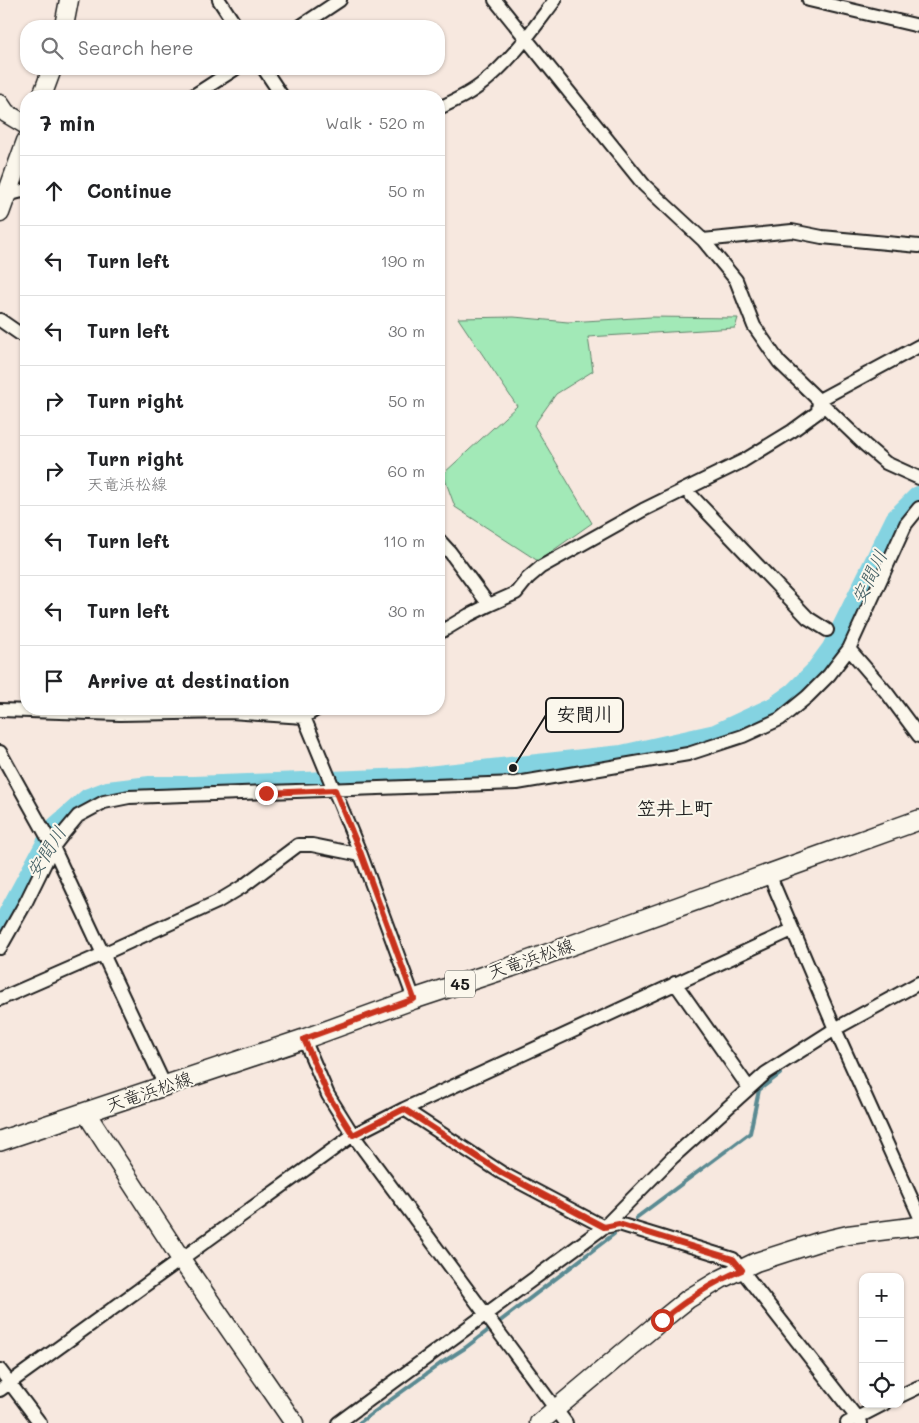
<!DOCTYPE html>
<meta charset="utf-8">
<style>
:root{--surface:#fff;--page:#f2f2f2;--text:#202124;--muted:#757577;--line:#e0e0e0}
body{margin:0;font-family:Mali,"Klee One",sans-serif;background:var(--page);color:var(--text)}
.controls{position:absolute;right:15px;bottom:15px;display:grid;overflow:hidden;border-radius:10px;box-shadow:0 1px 4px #0004}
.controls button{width:45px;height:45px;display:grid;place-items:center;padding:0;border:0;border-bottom:1px solid var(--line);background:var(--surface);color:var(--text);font:25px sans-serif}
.stop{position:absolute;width:15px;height:15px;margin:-11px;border:4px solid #c8321e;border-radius:50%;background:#fff}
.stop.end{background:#c8321e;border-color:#fff;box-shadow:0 1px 5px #0008}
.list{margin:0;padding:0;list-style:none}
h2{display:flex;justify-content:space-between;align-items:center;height:65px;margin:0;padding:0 20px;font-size:21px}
h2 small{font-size:16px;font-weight:400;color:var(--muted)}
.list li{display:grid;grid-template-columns:32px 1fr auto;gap:15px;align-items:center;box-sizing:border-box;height:70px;padding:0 20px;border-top:1px solid var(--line)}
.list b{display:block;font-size:19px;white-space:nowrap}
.list p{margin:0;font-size:16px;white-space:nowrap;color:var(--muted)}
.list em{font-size:16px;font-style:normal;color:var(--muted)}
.icon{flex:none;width:28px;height:28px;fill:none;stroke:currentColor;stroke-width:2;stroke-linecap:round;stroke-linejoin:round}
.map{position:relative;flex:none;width:919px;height:1423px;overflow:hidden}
.search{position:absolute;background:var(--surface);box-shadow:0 1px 4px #0004;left:20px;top:20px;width:425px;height:55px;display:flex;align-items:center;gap:12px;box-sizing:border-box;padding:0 18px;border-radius:20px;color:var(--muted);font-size:19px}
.panel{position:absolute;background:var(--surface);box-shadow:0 1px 4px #0004;left:20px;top:90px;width:425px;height:625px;border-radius:20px}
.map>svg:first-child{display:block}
</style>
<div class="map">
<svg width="919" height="1423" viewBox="0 0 919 1423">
<rect width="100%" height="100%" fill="#f7e8df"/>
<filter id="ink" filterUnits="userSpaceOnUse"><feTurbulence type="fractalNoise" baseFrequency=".02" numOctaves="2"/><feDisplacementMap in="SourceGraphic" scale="10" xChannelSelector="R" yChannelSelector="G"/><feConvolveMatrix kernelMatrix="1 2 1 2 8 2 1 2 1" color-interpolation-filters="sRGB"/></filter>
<g filter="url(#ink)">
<!-- green -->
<path fill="#a2e9b7" stroke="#5f826a" d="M514 317 568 322 651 317 738 318 735 328 588 337 593 371 556 394 534 425 592 523 538 561 455 507 443 474 517 406 458 318Z"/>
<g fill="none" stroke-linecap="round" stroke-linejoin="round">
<!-- stream -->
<path stroke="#5a8a92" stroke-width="4" d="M636 1218 750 1133 759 1090 780 1074
M359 1423 440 1364 465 1348 614 1234"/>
<!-- river -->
<path stroke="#84d3e1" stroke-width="24" d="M0 933 56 829 89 800 108 793 150 788H193L410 780 593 760 622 757 716 736 774 709 795 694 816 673 833 650 897 520 919 498"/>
<defs>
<path id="street" d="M219 0 236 26
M495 0 644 185 703 240 736 280 754 326 779 362 865 445 886 463 919 478
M809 0 919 26
M301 26 340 0
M264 69 282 96
M193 96 235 69
M439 108C454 101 470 94 483 83 512 60 533 29 555 0
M7 195 26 190
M703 240 792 231 822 237 919 246
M0 320 26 338
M686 490 808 618 827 630
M439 540 450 552 489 605 469 615 439 633
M489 605 516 593 528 578 541 567 643 510 743 461 792 431 818 412 819 400 919 346
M849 649 887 693 919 736
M0 710 120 714 231 712 304 717 317 709
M304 717 361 855 414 999
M0 752 53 847 103 954 217 902 242 887 298 845H312L361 855
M769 874 835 1029 919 1215
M0 948 26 902 53 847 63 834 78 816 104 802 129 797 517 783 688 754 743 736 780 719 807 697 829 675 849 649 906 524 919 508
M675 983 749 1088
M0 999 103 954 165 1086
M304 1039 328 1095 353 1135 566 1423
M404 1109 502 1173 604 1227 619 1224 733 1259 861 1423
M0 1370 40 1423
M0 1390 353 1135 404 1109 792 930
M900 1396 919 1387
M338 1423 604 1227 673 1157 766 1073 835 1029 919 983
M847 1423 884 1404"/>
<path id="secondary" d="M64 26 69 0
M42 96 52 69
M0 104 6 113 26 125
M0 213 26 141
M86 1113 181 1259 294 1423
M539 1423 662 1320 688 1299 721 1279 756 1262 818 1242 848 1235 919 1226"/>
<path id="primary" d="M0 1141 304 1039 414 999 511 967 919 820"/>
</defs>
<!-- street casing -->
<use href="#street" stroke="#1c1c1c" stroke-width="16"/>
<!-- secondary casing -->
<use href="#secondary" stroke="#1c1c1c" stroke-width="21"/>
<!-- primary casing -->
<use href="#primary" stroke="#1c1c1c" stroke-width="22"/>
<!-- street -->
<use href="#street" stroke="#fbf7ec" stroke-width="12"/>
<!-- secondary -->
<use href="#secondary" stroke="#fbf7ec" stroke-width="18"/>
<!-- primary -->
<use href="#primary" stroke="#fbf7ec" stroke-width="19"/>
</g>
</g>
<g fill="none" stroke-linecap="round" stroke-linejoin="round" filter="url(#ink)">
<!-- route -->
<path stroke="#c8321e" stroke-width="6" d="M266 793 335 790 361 854 414 999 304 1039 328 1095 353 1135 404 1109 502 1173 604 1227 619 1224 733 1259 742 1270C712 1282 687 1300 662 1320"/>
</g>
<g text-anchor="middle" stroke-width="4" stroke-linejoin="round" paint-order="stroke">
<!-- shield labels -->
<rect fill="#fbf7ec" stroke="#5f5e5a" stroke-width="1" x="445" y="970.5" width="30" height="27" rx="4"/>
<g font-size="16" font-weight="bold" fill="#1c1c1c">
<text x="460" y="990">45</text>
</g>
<!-- street labels -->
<g font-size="18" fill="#1c1c1c" stroke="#fbf7ec">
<text transform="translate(531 959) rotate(-19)" y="6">天竜浜松線</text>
<text transform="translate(149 1092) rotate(-19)" y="6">天竜浜松線</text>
</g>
<!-- water labels -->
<g font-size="19" font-style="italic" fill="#405c61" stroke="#fbf7ec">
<text transform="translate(869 577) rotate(-64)" y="7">安間川</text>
<text transform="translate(46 852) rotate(-58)" y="7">安間川</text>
</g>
<!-- neighbourhood labels -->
<g font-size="19" font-weight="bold" fill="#1c1c1c" stroke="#fbf7ec">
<text x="675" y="815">笠井上町</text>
</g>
</g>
<!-- callouts -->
<path fill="none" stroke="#1c1c1c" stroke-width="2" d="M513 768L546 715"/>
<circle fill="#1c1c1c" stroke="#fbf7ec" stroke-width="2" cx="513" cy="768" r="5"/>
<rect fill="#fbf7ec" stroke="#1c1c1c" stroke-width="2" x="546" y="698" width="77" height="34" rx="5"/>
<g font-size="19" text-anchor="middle" font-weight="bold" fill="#1c1c1c">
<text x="585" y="721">安間川</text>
</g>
</svg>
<div class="controls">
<button>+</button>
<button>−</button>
<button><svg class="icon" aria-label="locate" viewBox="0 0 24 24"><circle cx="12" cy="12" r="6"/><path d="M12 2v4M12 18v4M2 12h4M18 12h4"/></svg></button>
</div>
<div class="stop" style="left:662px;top:1320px"></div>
<div class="stop end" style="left:266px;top:793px"></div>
<div class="search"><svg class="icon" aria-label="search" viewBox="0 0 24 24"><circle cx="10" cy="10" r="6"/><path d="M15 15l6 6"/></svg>Search here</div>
<section class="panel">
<h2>7 min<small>Walk · 520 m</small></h2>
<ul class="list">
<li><svg class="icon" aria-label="ahead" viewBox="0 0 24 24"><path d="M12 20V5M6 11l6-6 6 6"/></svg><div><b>Continue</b></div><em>50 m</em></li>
<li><svg class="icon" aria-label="left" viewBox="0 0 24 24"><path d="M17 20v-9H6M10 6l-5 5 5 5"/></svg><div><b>Turn left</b></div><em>190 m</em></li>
<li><svg class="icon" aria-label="left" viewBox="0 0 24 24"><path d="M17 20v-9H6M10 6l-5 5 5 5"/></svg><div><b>Turn left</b></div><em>30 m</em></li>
<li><svg class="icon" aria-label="right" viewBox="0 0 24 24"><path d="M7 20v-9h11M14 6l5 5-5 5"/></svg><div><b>Turn right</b></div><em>50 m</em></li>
<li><svg class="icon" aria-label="right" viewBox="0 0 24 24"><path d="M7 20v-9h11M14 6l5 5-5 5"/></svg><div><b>Turn right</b><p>天竜浜松線</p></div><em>60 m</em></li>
<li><svg class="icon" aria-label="left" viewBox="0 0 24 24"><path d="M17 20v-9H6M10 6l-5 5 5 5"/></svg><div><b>Turn left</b></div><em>110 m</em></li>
<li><svg class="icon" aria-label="left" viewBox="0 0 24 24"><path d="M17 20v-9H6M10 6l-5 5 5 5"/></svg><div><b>Turn left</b></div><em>30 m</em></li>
<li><svg class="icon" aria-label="arrive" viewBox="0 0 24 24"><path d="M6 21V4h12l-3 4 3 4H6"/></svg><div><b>Arrive at destination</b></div></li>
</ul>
</section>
</div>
